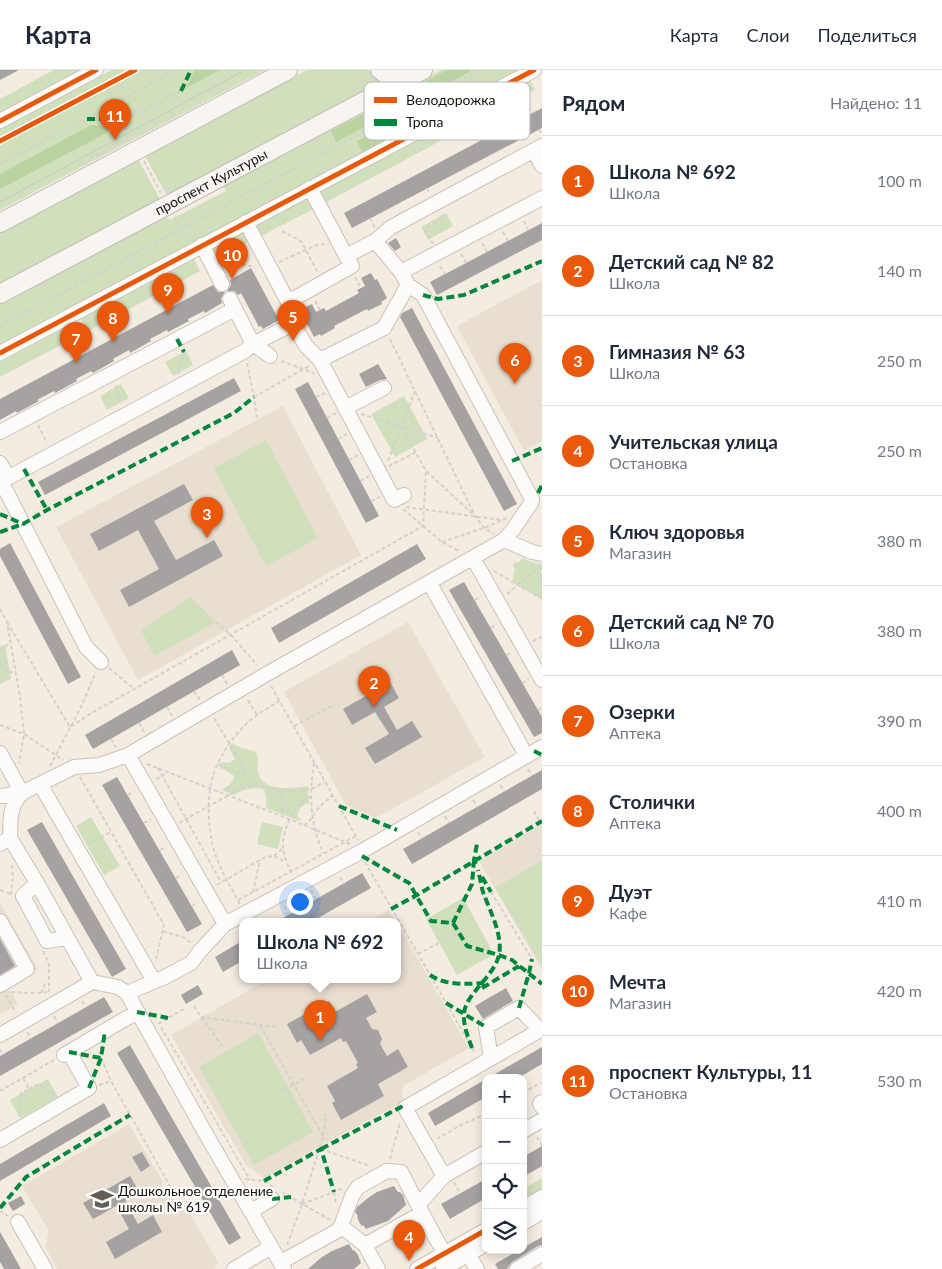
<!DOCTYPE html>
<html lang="ru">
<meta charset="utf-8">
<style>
:root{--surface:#fff;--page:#f2f2f3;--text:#1f2937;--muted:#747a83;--line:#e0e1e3;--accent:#ea580c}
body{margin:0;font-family:Lato,sans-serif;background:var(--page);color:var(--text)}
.controls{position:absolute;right:15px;bottom:15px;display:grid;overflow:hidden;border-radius:10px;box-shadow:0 2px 12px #0003}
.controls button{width:45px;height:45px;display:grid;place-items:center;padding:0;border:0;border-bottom:1px solid var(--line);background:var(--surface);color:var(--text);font:25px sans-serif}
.you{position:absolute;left:299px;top:831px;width:18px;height:18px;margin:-12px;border:4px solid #fff;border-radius:50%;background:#1a73e8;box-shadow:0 0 0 8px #1a73e833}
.badge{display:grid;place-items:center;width:32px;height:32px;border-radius:50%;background:var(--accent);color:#fff;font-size:16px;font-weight:700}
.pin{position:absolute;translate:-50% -41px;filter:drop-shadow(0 1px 2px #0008)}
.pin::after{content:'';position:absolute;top:26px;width:18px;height:15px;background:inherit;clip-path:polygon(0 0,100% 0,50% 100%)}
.popup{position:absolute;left:239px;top:848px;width:162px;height:65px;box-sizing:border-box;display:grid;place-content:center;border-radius:10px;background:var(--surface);filter:drop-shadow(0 1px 4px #0005);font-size:16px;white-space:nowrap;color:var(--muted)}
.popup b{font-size:19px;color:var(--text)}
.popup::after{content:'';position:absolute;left:50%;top:100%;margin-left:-10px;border:10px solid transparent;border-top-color:var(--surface)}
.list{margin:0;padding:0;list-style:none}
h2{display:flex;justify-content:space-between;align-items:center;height:65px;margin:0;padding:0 20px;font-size:21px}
h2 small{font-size:16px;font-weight:400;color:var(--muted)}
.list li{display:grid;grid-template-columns:32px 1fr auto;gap:15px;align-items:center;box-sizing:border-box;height:90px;padding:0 20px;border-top:1px solid var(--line)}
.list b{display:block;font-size:19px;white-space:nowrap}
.list p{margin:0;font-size:16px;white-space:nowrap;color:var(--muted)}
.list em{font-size:16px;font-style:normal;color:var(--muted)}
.icon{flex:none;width:28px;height:28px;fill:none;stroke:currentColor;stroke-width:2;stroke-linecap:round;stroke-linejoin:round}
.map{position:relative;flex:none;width:542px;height:1199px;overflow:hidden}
header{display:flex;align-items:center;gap:30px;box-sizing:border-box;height:70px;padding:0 25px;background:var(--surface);border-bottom:1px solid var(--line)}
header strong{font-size:24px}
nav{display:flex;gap:28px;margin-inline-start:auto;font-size:18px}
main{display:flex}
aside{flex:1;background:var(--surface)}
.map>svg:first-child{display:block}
</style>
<header>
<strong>Карта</strong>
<nav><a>Карта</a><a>Слои</a><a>Поделиться</a></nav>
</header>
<main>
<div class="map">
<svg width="542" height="1199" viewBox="0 0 542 1199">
<rect width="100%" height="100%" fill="#f4ece1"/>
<!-- commercial -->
<path fill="#e8dfd0" d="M0 833 38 899 7 916 18 934 0 944Z"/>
<!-- education -->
<path fill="#e9dfd0" d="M542 210V371L524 381 457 256Z
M283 336 361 485 138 610 56 457Z
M408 552 485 687 376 748 346 735 284 622Z
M542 754V900L479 791Z
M389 840 396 852H368Z
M398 854 469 978 405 1015 401 1022 405 1031 320 1076 265 1108 246 1095 171 965 267 910H398Z
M129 1054 163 1112 161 1118 166 1126 183 1132 218 1192 213 1199H57L45 1177 49 1161 22 1116Z"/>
<!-- green -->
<path fill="#d0dfbc" d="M54 0H85L0 44V29Z
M112 0H265L0 140V59Z
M307 0H368L382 11 167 126 145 86Z
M441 0H521L0 276V235L167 146 170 150 226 121 224 116Z
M530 10 535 20 323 134 317 123Z
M138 89 160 129 0 214V163Z
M308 128 314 139 259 167 254 157Z
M446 143 453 156 428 170 421 157Z
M245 162 250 171 216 189 211 180Z
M194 189 200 201 88 261 81 249Z
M74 253 80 265 0 307V292Z
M186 281 193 295 173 306 165 292Z
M121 314 129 328 107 340 100 326Z
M404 326 427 369 395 387 371 344Z
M266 370 318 468 266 496 214 398Z
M523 488 529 491 542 494 540 504H542V529L512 512 515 499 513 496V494L516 492H519Z
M190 527 216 552 154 586 141 560Z
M5 574 11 609 0 614V577Z
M232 673 236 676 256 682C259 689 257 695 258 702 263 723 293 718 308 716L309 734H306C300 737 297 741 298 747L301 750 300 751 266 738C267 731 267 725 263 719 252 717 244 719 234 725L222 720C227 716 234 713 234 706 229 702 225 699 219 698L222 692 229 693 235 689 229 678Z
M91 747 120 796 104 805 76 756Z
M262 752 283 757 278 779 257 774Z
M541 791 542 792V896L495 818Z
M463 828 494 884 457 905 426 849Z
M258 963 313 1062 254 1095 199 997Z
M48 1009 58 1027 20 1048 10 1030Z
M542 1108V1119L523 1130V1119Z"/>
<!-- forest -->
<path fill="#bad3a0" d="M195 0H220L186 18Z
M447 0H471V1L336 72 331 61Z
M426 36 431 46 362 82 357 71Z
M91 55 110 57 112 60 0 119V104Z"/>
<!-- building -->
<path fill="#a6a2a1" d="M0 0H19L0 10Z
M542 38V58L352 158 344 143Z
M542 153V170L437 225 430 212Z
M396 168 401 177 395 181 388 173Z
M251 198 279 250 263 259 261 256 259 257 241 223 238 225 234 221H227L231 215 230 210Z
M371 203 375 210 377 209 387 228 381 232 382 234 368 241 367 239 334 256 335 258 321 266 320 264 314 267 304 248 306 247 302 239 312 234 316 242 324 238 326 241 359 223 357 220 365 216 361 208Z
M213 215 218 222H225L221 228 222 233 205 243 204 241 188 249 189 251 168 262 167 260 150 269 151 271 130 283 129 280 113 289 114 291 93 303 91 301 76 309 77 311 55 323 54 321 37 330 39 331 17 343 16 341 0 350V329Z
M412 238 517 434 504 441 400 247 402 243Z
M378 294 387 309 380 310 366 317 359 304Z
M234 308 241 321 45 425 38 412Z
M308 312 379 446 366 453 295 319Z
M184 414 193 430 154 451 176 490 214 470 223 486 129 537 120 520 159 499 138 460 99 481 90 464Z
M10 473 81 607 68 614 0 486V479Z
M417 474 426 489 279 573 271 558Z
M464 512 542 647V663L534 667 449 520Z
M232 580 240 595 93 679 85 665Z
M390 612 399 628 384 637 397 660 412 651 422 667 375 694 365 678 389 664 375 642 352 655 343 639Z
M542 700V719L412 794 403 779Z
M117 707 202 854 187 862 102 715Z
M42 752 126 899 112 907 27 760Z
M362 803 371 818 311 852H276Z
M0 869 15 896 0 905Z
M242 871V891L223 902 215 887Z
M198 915 203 924 186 934 181 925Z
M506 918 513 931 483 949 475 936Z
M367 924 377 942 366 948 372 959 378 960 382 969 380 974 387 986 398 979 408 997 378 1014 384 1026 341 1050 332 1033 335 1031 327 1016 358 998 356 994 358 993 346 971 343 972 341 968 310 985 301 970 297 973 287 954 329 931 335 942Z
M104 927 113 942 0 1006V986Z
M130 975 241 1168 229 1175 117 983Z
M542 977V994L518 1008H488Z
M486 1009V1027L435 1056 428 1043Z
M104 1033 111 1046 0 1111V1094Z
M542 1076V1096L523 1107V1087Z
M142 1082 150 1096 141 1102 132 1087Z
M130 1106 140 1123 125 1131 138 1154 153 1145 162 1162 115 1189 106 1172 129 1159 116 1136 93 1149 83 1133Z
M486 1109V1128L450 1149 441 1134Z
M394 1116 398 1122H400L403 1125 406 1135 388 1151 366 1159 363 1155 362 1156 359 1152 357 1147 358 1146 355 1142 357 1137 368 1128 377 1122Z
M21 1126 25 1134 13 1141 8 1133Z
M0 1162 11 1181 21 1199H4L0 1192Z
M542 1167V1175L538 1176 512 1192 507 1199H498L495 1194 519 1180H523V1178Z
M349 1174 353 1181 354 1180 358 1185 361 1193 354 1199H308L322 1187 332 1181Z"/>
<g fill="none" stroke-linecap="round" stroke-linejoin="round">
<defs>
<path id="minor" d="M0 51 96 0
M534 81 542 96
M310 118 346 186 375 171 390 158 406 149 542 76
M246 152 288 232 293 254 306 276 320 290 394 430 404 425
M202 175 222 214
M401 202 542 128
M230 229 253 274 270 286
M288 232 352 196 346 186
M0 283 534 0
M320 290 384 258 408 215 401 202 375 171
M345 338 384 318
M0 362 235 239
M0 393 8 407
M1 411 86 577 101 592
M0 412 245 281 253 274 293 254
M504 470 532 482 542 484
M473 488 542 610
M429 512 526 685
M0 683 22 723C8 739 11 748 10 768
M128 685 225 854
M40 714 154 911
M0 726 22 723 74 697 99 695 128 685 265 605 504 470 512 461 531 433 532 429 423 225 408 215
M0 774 10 768 37 813 92 912
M37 813 23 826 47 871 67 868
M0 851 27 899 0 915
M127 923 165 907 191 893 200 881 225 854 364 780 542 677
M0 965 92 912 118 917 127 923 207 1066 284 1199
M64 985 137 942
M491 988 486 957 519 938 540 960
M542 1032 540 1033 542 1037
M523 1061 542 1050
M0 1070 89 1018 69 982
M444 1106 405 1038 542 959
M523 1138 542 1127
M251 1141 272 1129
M18 1152 45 1199
M523 1153 542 1142
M341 1156 365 1175 422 1143
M365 1175 378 1199
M464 1178 477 1199
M281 1192 337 1161 341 1156 352 1126 358 1117 387 1101 401 1102 418 1135
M451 1194 435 1167 418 1135 444 1106 486 1082
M234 1199 271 1177
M417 1199 486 1160
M443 1199 486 1174
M517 1199 542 1184"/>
<g id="major">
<path d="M380 0 387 5 406 9"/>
<path d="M0 153 288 0"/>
<path id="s1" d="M0 224 423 0"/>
</g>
</defs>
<!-- minor casing -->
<use href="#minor" stroke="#c9c2ba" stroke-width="16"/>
<!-- major casing -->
<use href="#major" stroke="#c2b9b2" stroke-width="20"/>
<!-- path -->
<path stroke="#d4d1cd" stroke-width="2" stroke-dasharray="4 2.5" stroke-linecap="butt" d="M125 49 181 21
M539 59 542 64
M91 88 131 66 126 58 125 49 102 8
M144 91 161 123
M0 94 87 49 175 0
M427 118 429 123
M174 147 186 170
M370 148 375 157
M524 151 528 160
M282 161 301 171 318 203
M503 162 508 171
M482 173 487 182
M433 174 425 159 444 148 440 142
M461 184 466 193
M238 188 246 196H255
M279 192 317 175 325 174
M440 196 445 204
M355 207 361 218
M315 231 320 240
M0 257 180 159 480 0
M390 269 475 446 484 458 494 464
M281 291 314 303
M247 293 254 327 257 350
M178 304 184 282
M116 315 120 334
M254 327 309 296
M316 327 325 323
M361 344 438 368
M327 348 336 343
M38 355 47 373
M401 356 426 401 474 445
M338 369 347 364
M349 390 358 385
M388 391 415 321
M389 396 416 382
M360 411 369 406
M371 431 380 427
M406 437 501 450
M403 439 442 472 459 481
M442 472 484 458 507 448
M542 496 540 508 542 517
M494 501 542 529
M507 524 540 496
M475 530 481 526
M0 539 7 552 20 627 24 664 19 693
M7 552 70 657 90 644 423 456 426 401
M216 552 231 565 257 595
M491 558 497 554
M533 571 542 567
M0 580 6 577 10 570
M507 585 513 582
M0 594 8 603 16 601
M109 598 134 619
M222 605 227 614
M522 613 529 609
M271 616 358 770
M194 621 200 630
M248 630 257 645
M167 637 172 646
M538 640 542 638
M214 648 254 715
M139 653 144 662
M0 655 24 664 63 690
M294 656 332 636
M111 669 116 678
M314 693C309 725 310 752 323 783
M147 694 289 749 350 774
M218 694 248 707
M50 696 80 639 96 602
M158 698 221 812
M528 699 532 705
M80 707 164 855 156 889
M156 709 167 703
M500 715 504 721
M278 720 283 731 282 746
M128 725 134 721
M473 730 477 737
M534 741 542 755
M445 746 449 753
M144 753 151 749
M179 753 243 717C260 713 262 718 278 720 288 722 301 722 310 719 315 718 320 714 324 712
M304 755 308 753 319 737 333 725
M418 762 421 768
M89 774 111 762
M160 780 166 777
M274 786 283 778
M365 792 475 983
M291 803C288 794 283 785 283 776 282 761 295 732 310 727
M340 807 344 814
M176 808 182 804
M217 815 265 787 274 786 286 792
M0 820 10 824
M311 820 316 829
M253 822 260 790
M491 822 532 889
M11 825 13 807 12 795
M238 830 356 766
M240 834C231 818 222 803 216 786 208 766 206 727 213 706 219 687 231 669 245 655 255 645 268 638 279 631
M192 836 198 832
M284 836 289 845
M163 861 185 868 191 873
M43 881 49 894V922
M418 884 459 862
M11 922 31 923 49 922
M41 923 45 914 49 913
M6 925 16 943
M82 931 86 937
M194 936 201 947 223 977
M54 946 58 953
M201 947 277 957
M158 954 184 939
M260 955 323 1066
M161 957 250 1110
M27 962 31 969
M0 979 3 985
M101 988 111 1011 171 1118
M99 1015 111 1011
M29 1019 38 1014 55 1024
M284 1020 306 1008
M0 1021 54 990
M523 1023 542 1012
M19 1045 21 1023 29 1019 23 1008
M537 1067 542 1076
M437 1069 461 1055 486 1044
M321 1079 370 1096
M390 1089 400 1053
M482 1099 486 1105
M245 1109 264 1111 273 1117
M454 1112 460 1124
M282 1122 332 1151
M334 1122 336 1134
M302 1134 342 1119
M0 1141 8 1146
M287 1175 302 1134 318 1083 321 1079 320 1076 323 1067 326 1044"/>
<!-- minor -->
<use href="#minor" stroke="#fdfcfa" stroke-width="14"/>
<!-- major -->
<use href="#major" stroke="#f7f4f1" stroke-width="18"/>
<!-- tram -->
<path stroke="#c8c6c3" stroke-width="1" d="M0 132 245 0"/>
<!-- quiet -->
<path stroke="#00873e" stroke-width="4" stroke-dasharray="8 4" stroke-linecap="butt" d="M181 21 191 0
M87 49H125
M423 225 438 229 464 225 542 191
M177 269 184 282
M512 391 542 378
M24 399 47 440
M538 423 542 415
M0 444 23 454
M0 462 23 454 47 440 234 343 254 327
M534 681 542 685
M339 736 397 760
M362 786 409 813 431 851 453 853 472 814 474 790
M476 794 474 790 477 774
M482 807 491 822
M391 839 417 825 542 751
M453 853 467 876 499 885 512 890 542 914
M430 905C446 916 468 914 486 913
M482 918 519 896
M446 933 486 957
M519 938 529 903 532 889
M137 942 168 948
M472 978C468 967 463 955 464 944 465 924 494 907 499 885 503 865 490 841 483 822 481 815 480 807 478 800
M69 982 101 988
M89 1018 101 988 105 961
M321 1079 403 1036
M264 1111 321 1079 334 1122
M272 1129 291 1127
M0 1138 26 1107 130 1045"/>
<defs>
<path id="cycleway" d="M0 51 96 0
M0 71 135 0
M0 283 534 0
M417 1199 486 1160"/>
</defs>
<!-- cycleway casing -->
<use href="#cycleway" stroke="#fff" stroke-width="8"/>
<!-- cycleway -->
<use href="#cycleway" stroke="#e8590c" stroke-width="5"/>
</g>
<!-- icons -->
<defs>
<symbol id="school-bare" viewBox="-9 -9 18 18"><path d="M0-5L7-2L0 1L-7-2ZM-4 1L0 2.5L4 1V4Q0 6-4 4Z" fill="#645e56" stroke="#fff" stroke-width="2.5" paint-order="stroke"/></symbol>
</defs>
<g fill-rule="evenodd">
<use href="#school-bare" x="86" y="1113" width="32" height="32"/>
</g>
<g text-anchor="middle" stroke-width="4.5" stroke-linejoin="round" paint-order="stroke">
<!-- street labels -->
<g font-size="14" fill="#17120b" stroke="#fff">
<text dy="5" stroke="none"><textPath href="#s1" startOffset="239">проспект Культуры</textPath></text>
</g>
<!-- poi labels -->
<g font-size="14" fill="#17120b" stroke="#fff" text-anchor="start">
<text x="118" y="1126">Дошкольное отделение<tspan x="118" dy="16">школы № 619</tspan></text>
</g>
</g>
<!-- legend -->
<rect x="364" y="12" width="166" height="58" rx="8" fill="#fff" stroke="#b9b8b6" stroke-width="1"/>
<rect x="374" y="27" width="23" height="6" fill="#e8590c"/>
<rect x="374" y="49" width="23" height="7" fill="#00873e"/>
<g font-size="14" fill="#17120b">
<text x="406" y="35">Велодорожка</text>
<text x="406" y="57">Тропа</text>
</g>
</svg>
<div class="controls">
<button>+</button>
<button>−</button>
<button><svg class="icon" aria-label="locate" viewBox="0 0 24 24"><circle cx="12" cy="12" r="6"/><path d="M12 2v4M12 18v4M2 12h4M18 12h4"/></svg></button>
<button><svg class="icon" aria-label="layers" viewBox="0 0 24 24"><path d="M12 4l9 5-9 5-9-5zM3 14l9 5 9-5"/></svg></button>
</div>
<div class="you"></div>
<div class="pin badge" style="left:320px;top:971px">1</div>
<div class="popup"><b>Школа № 692</b>Школа</div>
<div class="pin badge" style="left:374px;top:637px">2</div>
<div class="pin badge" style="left:207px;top:468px">3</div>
<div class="pin badge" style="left:409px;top:1191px">4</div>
<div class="pin badge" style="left:293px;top:271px">5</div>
<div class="pin badge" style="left:515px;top:314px">6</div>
<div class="pin badge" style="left:76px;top:293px">7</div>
<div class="pin badge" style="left:113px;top:272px">8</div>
<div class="pin badge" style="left:168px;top:244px">9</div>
<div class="pin badge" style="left:232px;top:209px">10</div>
<div class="pin badge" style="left:115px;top:70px">11</div>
</div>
<aside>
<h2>Рядом<small>Найдено: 11</small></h2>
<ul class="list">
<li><span class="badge">1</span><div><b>Школа № 692</b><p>Школа</p></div><em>100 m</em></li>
<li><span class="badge">2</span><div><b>Детский сад № 82</b><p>Школа</p></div><em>140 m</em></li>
<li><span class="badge">3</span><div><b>Гимназия № 63</b><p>Школа</p></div><em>250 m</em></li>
<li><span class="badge">4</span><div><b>Учительская улица</b><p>Остановка</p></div><em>250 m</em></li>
<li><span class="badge">5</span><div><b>Ключ здоровья</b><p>Магазин</p></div><em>380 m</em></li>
<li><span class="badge">6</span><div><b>Детский сад № 70</b><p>Школа</p></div><em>380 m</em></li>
<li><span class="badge">7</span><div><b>Озерки</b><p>Аптека</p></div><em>390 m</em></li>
<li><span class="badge">8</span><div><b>Столички</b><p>Аптека</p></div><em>400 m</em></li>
<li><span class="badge">9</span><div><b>Дуэт</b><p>Кафе</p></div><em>410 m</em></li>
<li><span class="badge">10</span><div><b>Мечта</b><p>Магазин</p></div><em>420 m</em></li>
<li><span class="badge">11</span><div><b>проспект Культуры, 11</b><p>Остановка</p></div><em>530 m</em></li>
</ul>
</aside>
</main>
